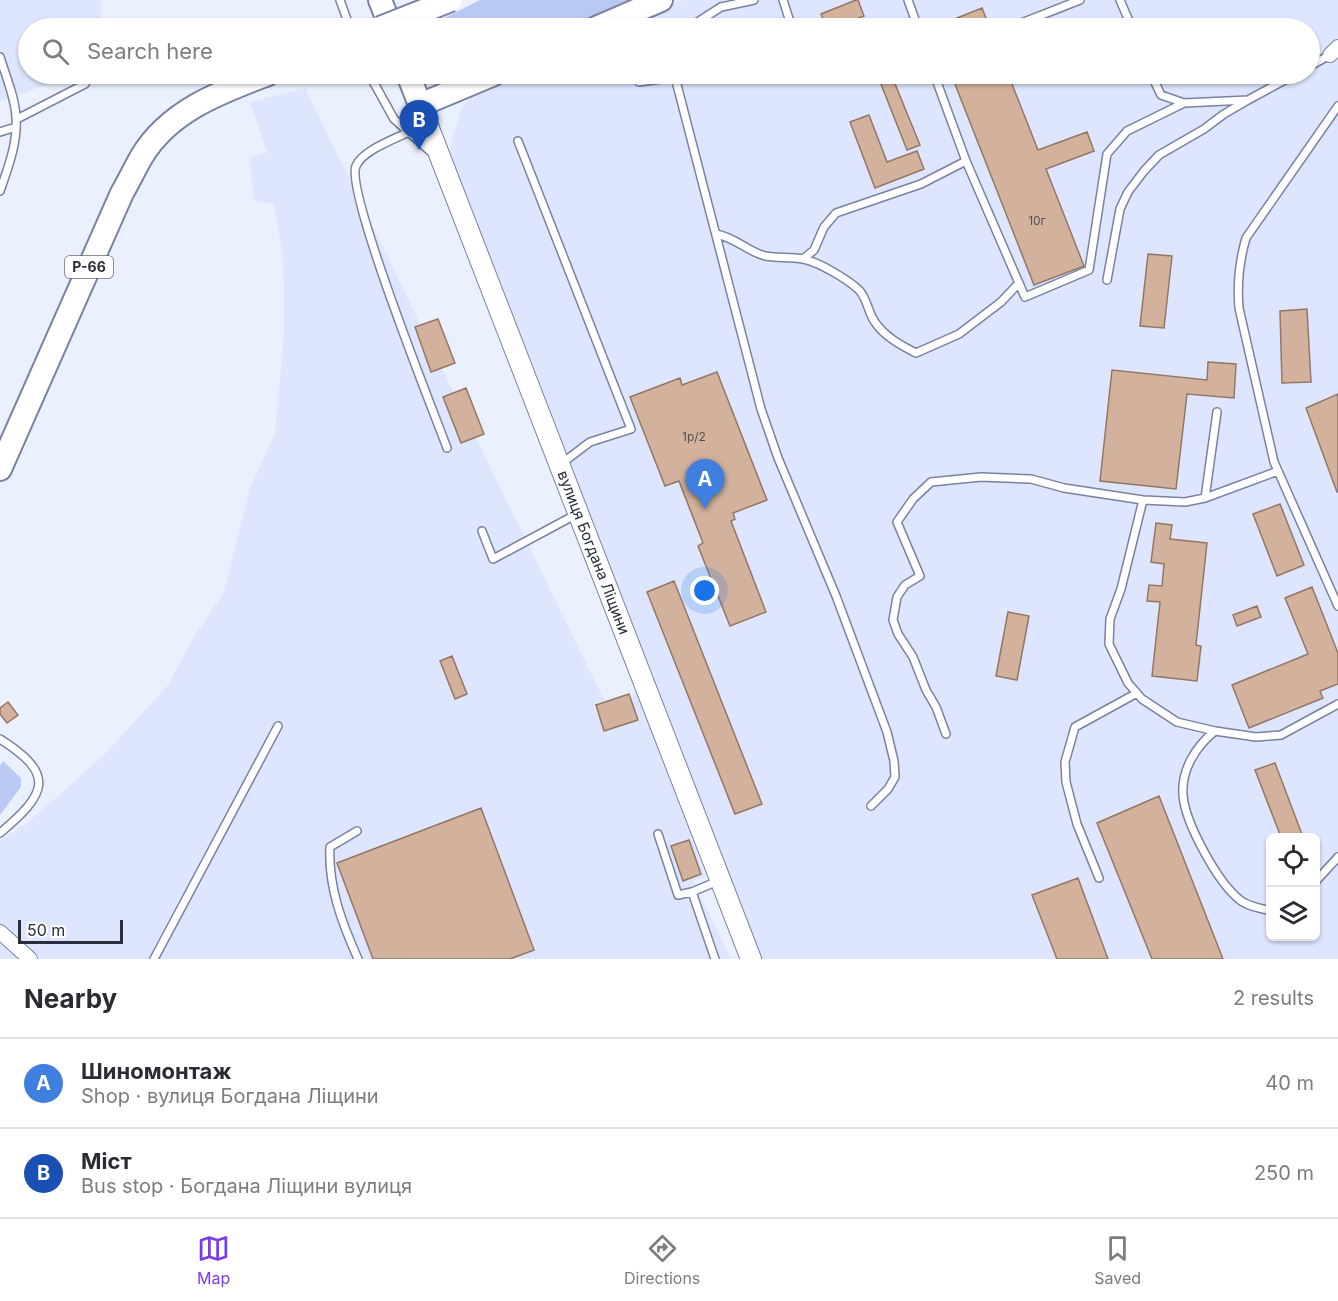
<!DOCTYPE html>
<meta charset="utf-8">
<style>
:root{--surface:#fff;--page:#f7f7f7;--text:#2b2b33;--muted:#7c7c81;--line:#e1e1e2;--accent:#7c3aed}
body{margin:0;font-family:Inter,sans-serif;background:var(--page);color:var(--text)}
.controls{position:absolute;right:18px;bottom:18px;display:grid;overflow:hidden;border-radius:9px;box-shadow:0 2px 4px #0004}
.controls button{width:54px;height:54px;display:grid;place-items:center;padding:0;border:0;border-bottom:2px solid var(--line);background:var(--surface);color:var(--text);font:30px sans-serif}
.scale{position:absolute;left:18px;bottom:15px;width:105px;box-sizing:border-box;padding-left:6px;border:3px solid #2a2e3b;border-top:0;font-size:16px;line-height:21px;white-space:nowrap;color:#2a2e3b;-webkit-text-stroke:4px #fefefe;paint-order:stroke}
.you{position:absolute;left:705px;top:591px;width:21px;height:21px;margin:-15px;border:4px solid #fff;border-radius:50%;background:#1a73e8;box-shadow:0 0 0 9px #1a73e833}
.badge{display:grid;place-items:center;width:39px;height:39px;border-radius:50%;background:var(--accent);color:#fff;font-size:20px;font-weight:700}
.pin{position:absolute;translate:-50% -50px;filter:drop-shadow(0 2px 3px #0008)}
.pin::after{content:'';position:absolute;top:32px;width:21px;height:18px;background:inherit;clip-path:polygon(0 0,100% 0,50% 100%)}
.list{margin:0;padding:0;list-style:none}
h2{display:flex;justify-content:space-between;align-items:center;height:78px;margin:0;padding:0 24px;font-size:26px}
h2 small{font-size:20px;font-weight:400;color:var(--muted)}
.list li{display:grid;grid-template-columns:39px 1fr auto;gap:18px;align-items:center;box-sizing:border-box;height:90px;padding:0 24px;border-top:2px solid var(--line)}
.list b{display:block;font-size:22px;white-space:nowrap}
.list p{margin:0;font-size:20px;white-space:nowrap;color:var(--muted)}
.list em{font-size:20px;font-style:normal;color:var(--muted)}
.icon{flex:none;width:33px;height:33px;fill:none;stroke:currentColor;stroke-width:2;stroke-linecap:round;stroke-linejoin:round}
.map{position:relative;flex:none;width:1338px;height:959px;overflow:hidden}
.search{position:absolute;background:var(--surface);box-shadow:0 2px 4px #0004;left:18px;right:18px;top:18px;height:66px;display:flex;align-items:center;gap:15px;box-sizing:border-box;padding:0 21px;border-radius:33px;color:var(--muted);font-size:22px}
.sheet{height:258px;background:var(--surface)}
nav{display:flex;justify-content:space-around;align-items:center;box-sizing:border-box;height:84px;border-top:2px solid var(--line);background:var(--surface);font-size:16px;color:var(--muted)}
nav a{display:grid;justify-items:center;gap:3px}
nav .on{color:var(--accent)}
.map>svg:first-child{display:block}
</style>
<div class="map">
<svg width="1338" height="959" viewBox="0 0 1338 959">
<rect width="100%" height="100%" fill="#ebf0fe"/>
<!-- built -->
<path fill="#dde6fe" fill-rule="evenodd" d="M0 0H102L100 28H28V74H78L0 101Z
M683 0H1338V959H762L643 656 558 430 452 162 450 148 461 110 473 93 493 80 507 74H1310V28H616ZM1270 838H1316V936H1270Z
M305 88 605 702 638 692 706 877 693 881 731 959H0V841L26 824 104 755 168 685 194 637 224 592 250 488 275 434 284 333V282L281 245 274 204 254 201 249 158 267 152 250 102Z"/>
<!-- green -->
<path fill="#bac9f4" d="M480 0H649L580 28H425Z
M3 761 21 778V787L0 815V766Z"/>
<!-- building -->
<path fill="#d3b29d" stroke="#957663" stroke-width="1.5" d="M856 0H858L864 16 832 28H827L821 14Z
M982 8 990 28H932Z
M877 74H891L920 145 907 150Z
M951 74H1008L1038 150 1087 132 1094 151 1046 169 1084 266 1034 285Z
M869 115 887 162 917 151 924 169 875 188 850 122Z
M1148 254 1172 256 1164 328 1140 326Z
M1307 309 1311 382 1282 383 1280 311Z
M438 319 455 363 431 372 415 327Z
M1208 362 1236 364 1234 398 1187 394 1176 489 1100 481 1112 370 1207 380Z
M717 372 767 500 733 513 735 519 731 521 766 612 730 626 698 546 703 543 679 481 665 486 630 397 680 378 682 385Z
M466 388 484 434 461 443 443 397Z
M1338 394V492H1337L1306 408Z
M1280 504 1304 565 1277 576 1253 514Z
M1156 523 1172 525 1170 539 1207 543 1196 645 1201 646 1197 681 1152 676 1160 602 1147 601 1149 585 1162 586 1164 564 1151 562Z
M674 581 762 804 735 814 647 592Z
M1312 587 1338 653V684L1320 691 1323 698 1249 728 1232 685 1308 654 1285 598Z
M1257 606 1261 617 1237 626 1233 615Z
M1008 612 1029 616 1017 680 996 676Z
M452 656 467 694 455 699 440 661Z
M629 694 638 720 604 731 596 705Z
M8 702 18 715 7 723 0 714V708Z
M1275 763 1303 837H1281L1255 770Z
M1159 796 1223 959H1152L1097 823Z
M481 808 534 950 510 959H373L337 863Z
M689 840 701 874 683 881 671 846Z
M1078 878 1108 959H1057L1032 895Z"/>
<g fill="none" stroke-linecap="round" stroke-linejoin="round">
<defs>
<path id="service" d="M340 0 350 28
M783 0 792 28
M908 0 918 28
M1120 0 1132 28
M1011 27 1080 0
M692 28 693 25 721 7 754 0
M0 57C6 77 15 97 16 117 18 142 8 168 0 191
M1310 66 1330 55
M369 74 394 119 432 153
M676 74 675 77 761 409 778 458 836 596 887 732 894 761 895 777 888 789 871 806
M934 74 966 161 1025 297 1089 270 1107 154 1127 131 1184 103
M1151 74 1161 95 1184 103 1248 100 1296 74
M639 82 675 77
M1338 106 1246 238C1239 262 1237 284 1239 308L1274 462 1338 606
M17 119 85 84 90 74
M0 132 16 127
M409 132C394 139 362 151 356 166 345 191 433 410 447 448
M518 141 631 429 590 442 561 464
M716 234C736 238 744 249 762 255 776 259 789 256 803 259 819 262 847 279 859 290 866 297 868 310 873 319 882 335 900 345 916 353L959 334 1001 302 1019 283
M803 259 814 250 824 227 836 213 921 184 966 161
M1107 280 1120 209 1128 192 1144 171 1159 155 1204 129 1224 114 1248 100
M1278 471 1205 498 1185 502 1143 500 1121 589 1110 619 1109 644 1128 683 1142 699 1177 722 1215 731 1256 737 1281 735 1338 704
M1205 498 1217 412
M482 531 493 559 575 515
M1215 731C1196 746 1181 770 1183 795 1185 823 1218 883 1240 900 1248 907 1261 908 1270 911
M946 734 936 707 926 690 913 657 898 634 893 620 897 597 905 585 920 576 897 522 913 499 931 482 981 477 1031 479 1064 488 1143 500
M0 739C57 775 46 794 0 833
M357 831 330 847C328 887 342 923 358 959
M658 834 678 895 692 892 718 881
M1099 878 1077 824 1066 782 1065 762 1075 727 1137 693
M1316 881 1338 857
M692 892 715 959
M154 959 278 726"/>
<path id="minor" d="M1330 55 1338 47
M0 932 30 959"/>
<g id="secondary">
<path id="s1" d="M420 105 751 959"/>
</g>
<path id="primary" d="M380 0 391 28
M596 28 661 0
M408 74 420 105 494 74
M0 469 122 193C129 181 135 168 142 156 170 110 221 92 268 74"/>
</defs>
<!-- service casing -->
<use href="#service" stroke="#7882a1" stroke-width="10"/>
<!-- minor casing -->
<use href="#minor" stroke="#7882a1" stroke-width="16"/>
<!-- secondary casing -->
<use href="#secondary" stroke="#7882a1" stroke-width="22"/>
<!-- primary casing -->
<use href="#primary" stroke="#7882a1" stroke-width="26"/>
<!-- service -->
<use href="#service" stroke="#fff" stroke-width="7"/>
<!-- minor -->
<use href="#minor" stroke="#fff" stroke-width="14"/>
<!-- secondary -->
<use href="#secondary" stroke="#fff" stroke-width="20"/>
<!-- primary -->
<use href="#primary" stroke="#fff" stroke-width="22"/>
<defs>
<path id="primary-bridge" d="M380 28 451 0"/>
</defs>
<!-- primary-bridge casing -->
<use href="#primary-bridge" stroke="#7882a1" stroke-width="26" stroke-linecap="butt"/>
<!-- primary-bridge -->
<use href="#primary-bridge" stroke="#fff" stroke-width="22"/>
</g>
<g text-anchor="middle" stroke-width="4.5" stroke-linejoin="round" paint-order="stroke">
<!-- number labels -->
<g font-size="12" fill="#544f54">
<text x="1037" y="225">10г</text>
<text x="694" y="441">1р/2</text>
</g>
<!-- shield labels -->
<rect fill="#fefefe" stroke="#6a6c76" stroke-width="1.5" x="65" y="256" width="48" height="22" rx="4.5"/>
<g font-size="14" font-weight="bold" fill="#2a2e3b">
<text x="89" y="272">Р-66</text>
</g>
<!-- street labels -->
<g font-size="15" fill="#2a2e3b" stroke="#fefefe">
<text dy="5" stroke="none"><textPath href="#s1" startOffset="480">вулиця Богдана Ліщини</textPath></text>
</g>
</g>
</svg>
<div class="controls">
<button><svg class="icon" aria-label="locate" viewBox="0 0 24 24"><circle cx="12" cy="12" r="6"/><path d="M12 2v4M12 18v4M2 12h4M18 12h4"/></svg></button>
<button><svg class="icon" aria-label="layers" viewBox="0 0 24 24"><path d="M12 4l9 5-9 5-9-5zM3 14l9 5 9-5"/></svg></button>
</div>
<div class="scale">50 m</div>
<div class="you"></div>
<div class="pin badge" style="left:705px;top:509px;background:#3f7fe0">A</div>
<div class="pin badge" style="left:419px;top:150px;background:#1a4fb4">B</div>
<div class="search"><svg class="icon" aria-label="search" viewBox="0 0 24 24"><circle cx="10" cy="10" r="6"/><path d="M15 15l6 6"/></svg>Search here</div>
</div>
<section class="sheet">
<h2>Nearby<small>2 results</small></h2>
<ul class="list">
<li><span class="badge" style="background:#3f7fe0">A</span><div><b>Шиномонтаж</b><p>Shop · вулиця Богдана Ліщини</p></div><em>40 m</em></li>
<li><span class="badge" style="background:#1a4fb4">B</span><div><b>Міст</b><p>Bus stop · Богдана Ліщини вулиця</p></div><em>250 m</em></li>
</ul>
</section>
<nav>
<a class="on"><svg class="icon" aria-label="map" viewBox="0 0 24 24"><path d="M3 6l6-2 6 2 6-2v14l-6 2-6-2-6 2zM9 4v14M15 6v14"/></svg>Map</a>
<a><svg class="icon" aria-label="directions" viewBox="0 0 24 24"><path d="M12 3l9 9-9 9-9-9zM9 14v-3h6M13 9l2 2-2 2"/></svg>Directions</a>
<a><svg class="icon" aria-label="saved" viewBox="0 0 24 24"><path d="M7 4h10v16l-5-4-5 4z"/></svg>Saved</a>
</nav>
